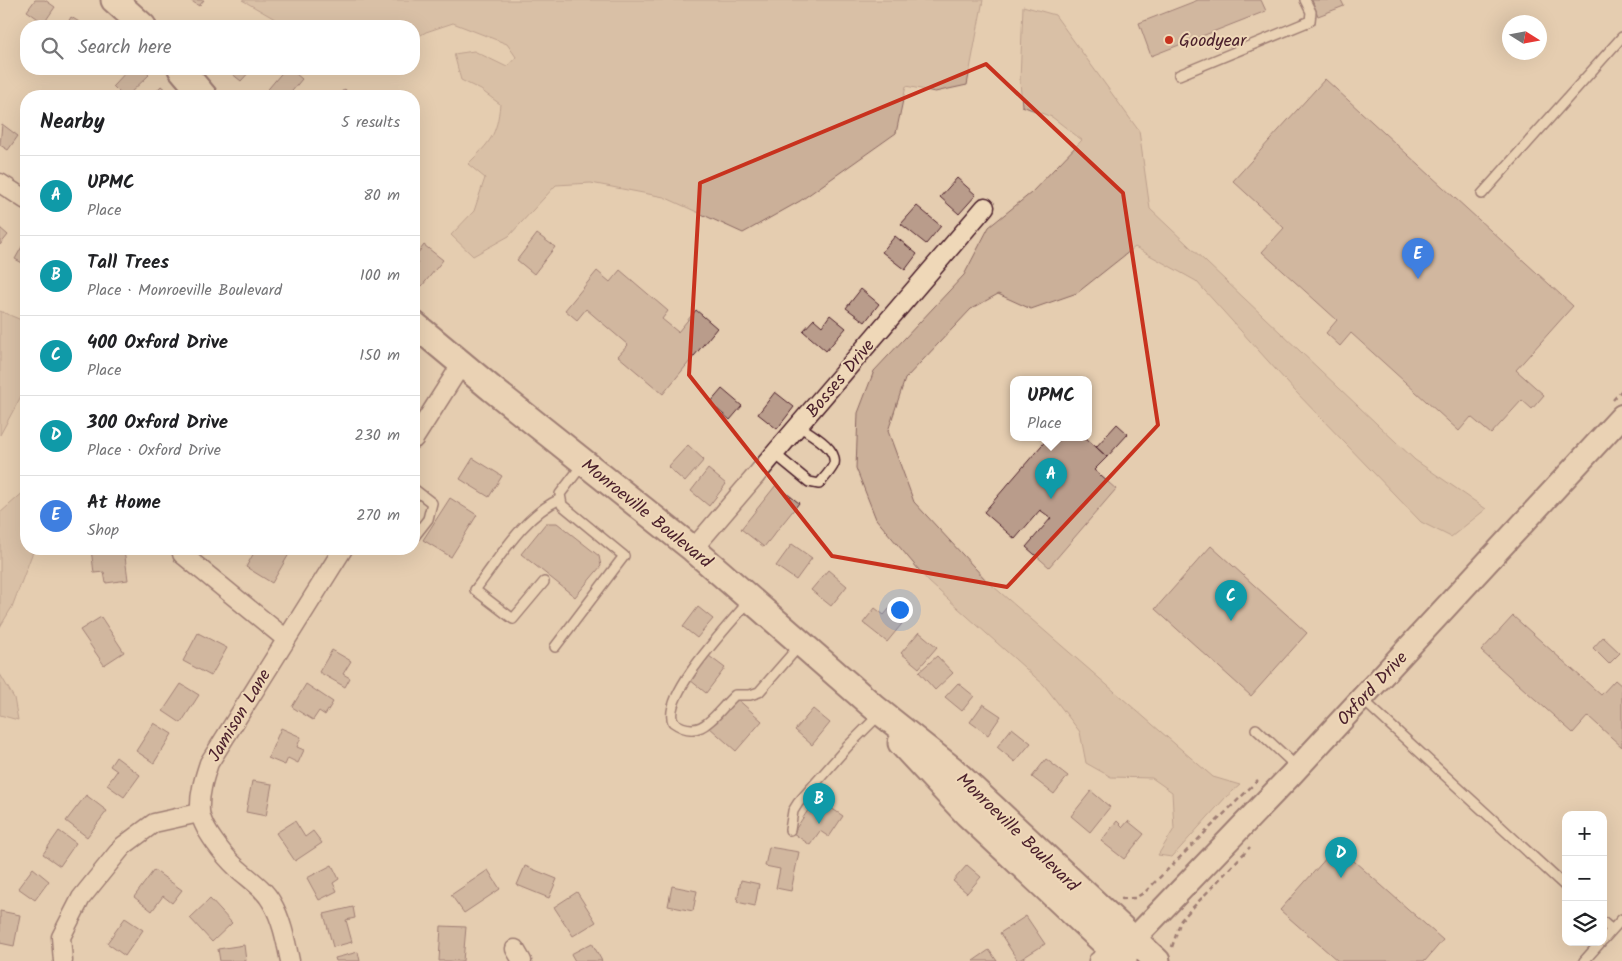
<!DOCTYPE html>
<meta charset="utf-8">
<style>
:root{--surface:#fff;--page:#f6f6f6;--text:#202124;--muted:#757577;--line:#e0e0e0;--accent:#0b8043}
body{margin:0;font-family:Kalam,sans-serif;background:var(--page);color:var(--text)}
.controls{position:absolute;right:15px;bottom:15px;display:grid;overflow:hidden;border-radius:10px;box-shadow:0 5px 20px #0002}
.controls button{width:45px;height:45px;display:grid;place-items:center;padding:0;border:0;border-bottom:1px solid var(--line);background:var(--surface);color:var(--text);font:25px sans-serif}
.compass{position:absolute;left:1502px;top:15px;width:45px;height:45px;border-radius:50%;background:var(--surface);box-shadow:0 5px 20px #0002;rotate:101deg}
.you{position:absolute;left:899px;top:609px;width:18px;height:18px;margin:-12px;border:4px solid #fff;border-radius:50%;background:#1a73e8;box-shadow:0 0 0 8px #1a73e833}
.badge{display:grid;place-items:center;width:32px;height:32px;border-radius:50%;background:var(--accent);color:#fff;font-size:16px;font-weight:700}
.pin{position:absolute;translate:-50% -41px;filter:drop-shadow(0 1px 2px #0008)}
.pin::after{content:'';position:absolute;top:26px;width:18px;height:15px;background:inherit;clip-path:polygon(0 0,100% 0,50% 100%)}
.popup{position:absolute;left:1010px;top:376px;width:82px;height:65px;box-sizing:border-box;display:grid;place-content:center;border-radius:10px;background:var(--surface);filter:drop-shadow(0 1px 4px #0005);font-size:16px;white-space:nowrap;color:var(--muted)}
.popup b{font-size:19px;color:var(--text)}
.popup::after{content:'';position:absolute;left:50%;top:100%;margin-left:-10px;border:10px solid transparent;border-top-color:var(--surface)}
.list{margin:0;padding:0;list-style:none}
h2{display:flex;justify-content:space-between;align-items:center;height:65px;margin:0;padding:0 20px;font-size:21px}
h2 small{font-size:16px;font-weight:400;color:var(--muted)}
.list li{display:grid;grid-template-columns:32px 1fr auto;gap:15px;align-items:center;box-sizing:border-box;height:80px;padding:0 20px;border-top:1px solid var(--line)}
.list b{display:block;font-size:19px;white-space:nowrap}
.list p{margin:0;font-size:16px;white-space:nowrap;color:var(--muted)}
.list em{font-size:16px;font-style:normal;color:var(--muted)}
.icon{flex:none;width:28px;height:28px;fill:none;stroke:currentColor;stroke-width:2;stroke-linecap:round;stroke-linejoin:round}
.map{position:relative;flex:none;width:1622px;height:961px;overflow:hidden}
.search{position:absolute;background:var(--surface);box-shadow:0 5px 20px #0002;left:20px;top:20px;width:400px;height:55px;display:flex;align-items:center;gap:12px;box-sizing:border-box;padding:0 18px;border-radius:20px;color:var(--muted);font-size:19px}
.panel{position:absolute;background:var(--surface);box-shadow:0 5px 20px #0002;left:20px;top:90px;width:400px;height:465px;border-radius:20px}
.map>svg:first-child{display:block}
</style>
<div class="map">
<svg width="1622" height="961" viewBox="0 0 1622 961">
<rect width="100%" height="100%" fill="#e5cdb0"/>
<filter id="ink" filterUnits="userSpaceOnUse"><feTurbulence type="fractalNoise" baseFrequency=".02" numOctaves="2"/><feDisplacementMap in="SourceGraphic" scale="10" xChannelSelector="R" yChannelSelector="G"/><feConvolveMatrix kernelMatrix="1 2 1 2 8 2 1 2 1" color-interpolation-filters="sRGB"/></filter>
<g filter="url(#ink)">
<!-- green -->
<path fill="#cbb099" stroke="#8a6862" d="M242 0H983L967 85 935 92 906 86 896 133 800 201 743 233 664 197 591 183 556 185 509 236 473 256 451 235 474 211 485 178 468 164C490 142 497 136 500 104L481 90 461 80 454 54 474 51 507 67 516 57 507 44 453 23 426 32 414 39V26H287Z
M1023 6 1055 15 1139 131 1150 209 1415 460 1486 509 1451 537 1421 522 1295 391 1196 281 1135 247 1077 293 1031 309 998 294 971 309 905 379 888 431 914 502 986 580 1213 777 1240 785 1226 797 1172 857 1158 855 1174 829 1172 792 1152 778 1111 777 1086 763 1080 732 1044 685 929 582 876 519 856 468 858 413 874 371 964 275 989 227 1031 193 1082 140 1052 117 1022 106 1020 81Z
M0 311 26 322V387L0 435Z
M26 490V549H34L12 607 0 627V513Z
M0 674 14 698 18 720 0 715Z"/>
<!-- building -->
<path fill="#b99c8b" stroke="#4a1f2b" d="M35 0H45L55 7 44 23 27 11Z
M190 0H204L199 6Z
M1198 0H1261L1266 11 1151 56 1139 23Z
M1312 0H1341L1344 6 1318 16Z
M71 17 86 26H66Z
M129 69H143L149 75 127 96H123L113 86Z
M226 69H252L241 81Z
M285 69H290L302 79 288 96H266L264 94Z
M1325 79 1573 306 1516 370 1544 395 1532 409 1522 400 1491 434 1471 417 1459 431 1351 333 1340 346 1326 333 1337 320 1262 252 1284 228 1233 181Z
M161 86 173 96H152Z
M345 89 351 96H336Z
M2 124 18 136 8 150 0 145Z
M957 178 976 195 959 214 940 197Z
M917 206 941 226 926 244 901 224Z
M0 228 8 235 0 245Z
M537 234 555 247 534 274 517 260Z
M895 236 917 254 905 270 882 252Z
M24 243 26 245V265L15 259Z
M424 245 443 260 422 286 414 280V269L418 263 414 258Z
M620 270 668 311 662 319 678 332 696 310 717 328 663 394 618 356 628 345 586 309 577 320 565 310 597 271 610 282Z
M861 289 879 304 865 322 846 308Z
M830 315 846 328 826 351 803 331 814 319 822 326Z
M722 389 742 406 730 420 710 403Z
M775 392 794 407 777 429 758 414Z
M1117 424 1128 434 1107 457 1096 447Z
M1048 438H1086L1107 457 1094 470 1116 489 1049 567 1026 547 1051 518 1040 510 1015 539 984 512Z
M688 445 704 460 685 482 668 467Z
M473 458 502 476 489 497 460 479Z
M708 469 726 484 709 506 691 491Z
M776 485 799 503 764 547 741 529Z
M450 498 477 515 451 557 423 540Z
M546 523H557L599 556 601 566 575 597 521 554Z
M792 544 812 558 796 580 776 566Z
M1211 546 1307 633 1251 696 1155 609Z
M91 549H124L128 580 106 583 104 572 94 573Z
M256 549H292L272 583 246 567Z
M828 570 847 586 831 606 811 590Z
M895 602 910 614 887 642 863 623 875 608 884 615Z
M698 607 713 619 697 638 683 627Z
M1513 616 1601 695 1615 680 1622 686V747L1588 716 1573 733 1481 651Z
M101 617 124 652 104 665 80 630Z
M919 632 937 647 919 668 901 653Z
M198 633 227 648 211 676 183 661Z
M1603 637 1620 653 1609 664 1593 648Z
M332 650 351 661 343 674 350 678 345 687 319 672Z
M709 656 725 668 706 693 690 680Z
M937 656 953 673 935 690 919 672Z
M958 683 974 696 962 711 945 697Z
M181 684 199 695 181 723 163 711Z
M306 684 333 702 325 715 319 711 313 720 292 707Z
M735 697 762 721 736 751 709 727Z
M983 704 1001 716 988 735 970 722Z
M813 709 830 723 812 745 795 730Z
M154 723 172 734 154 763 136 751Z
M281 728 301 737 297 747 304 750 298 763 288 758 285 765 268 758Z
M1012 728 1031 743 1015 762 997 747Z
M116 757 140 775 124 797 107 785 117 771 110 766Z
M1046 759 1068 776 1054 794 1032 777Z
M252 781 272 784 266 816 246 812Z
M1091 791 1110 807 1090 832 1071 816Z
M86 795 107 811 87 837 66 821Z
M816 798 843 816 829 837 820 831 810 845 793 833Z
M295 821 305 837 313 831 322 843 295 861 276 833Z
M1117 821 1123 827 1128 821 1144 834 1124 859 1101 841Z
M59 831 76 843 60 866 43 854Z
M1337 846 1443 940 1425 961H1338L1280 910Z
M769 847 799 852 791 891 776 888 780 869 765 866Z
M332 865 339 879 333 883 337 891 319 900 307 878Z
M967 865 981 877 967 893 953 881Z
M525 866 557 879 549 898 517 885Z
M33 868 49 881 35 900 18 888Z
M154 870 182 890 172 903 163 896 152 911 134 897Z
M488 870 500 889 464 913 451 895Z
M741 880 759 884 755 906 737 902Z
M672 886 697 891 693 911 668 906Z
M577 892 596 922 573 936 554 907Z
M210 899 232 923 212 942 190 918Z
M353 907 355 918 346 920 352 942 333 947 324 914Z
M0 911 20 915 14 946 0 943Z
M1026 916 1045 944 1018 961 1000 933Z
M125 918 143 930 125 956 107 943Z
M441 926 466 927 463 961H439Z
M592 943 602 961H575L571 954Z
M244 945 246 961H220L218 949Z
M989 950 997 961H973Z
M358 952 360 961H336L335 958Z"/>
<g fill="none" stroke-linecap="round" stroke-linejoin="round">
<defs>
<path id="service" d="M1179 75 1310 21 1311 12 1305 0
M1482 194 1622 37
M775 454 809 482 819 484C824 478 831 471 834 464 838 448 809 433 799 426
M414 489 432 503 428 519 414 537
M544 582 513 619 475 590C499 559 523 516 560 499
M749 601C732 622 661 695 673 722 702 743 715 713 735 695H750L759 692 800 645
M555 647 624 556 562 505 560 494 583 464
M1362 699 1566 887
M1256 729 1298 768
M790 830 793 811 798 803 848 746 879 715
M1603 922 1612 930
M1603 940 1622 919
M1584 961 1601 942"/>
<path id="minor" d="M0 183 26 200
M414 439 461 365
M693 549 985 207
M182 554 286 639
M515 949 522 961
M63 961 61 937 81 898 123 846 154 823 199 813
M290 961C286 942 282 920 272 903 264 888 249 879 237 868 225 857 201 828 200 811 199 794 204 778 209 763L343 549
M1098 961 1114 952"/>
<path id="tertiary" d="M1118 949 1133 940 1291 775 1622 416"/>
<path id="secondary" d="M114 0 143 26
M181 69 204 96
M414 324 492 389 693 549 874 707 952 769 1157 961
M901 743 967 814 1124 961"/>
</defs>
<!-- service casing -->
<use href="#service" stroke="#4a1f2b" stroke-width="12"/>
<!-- minor casing -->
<use href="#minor" stroke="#4a1f2b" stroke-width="21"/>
<!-- tertiary casing -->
<use href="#tertiary" stroke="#4a1f2b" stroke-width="26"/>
<!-- secondary casing -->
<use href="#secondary" stroke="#4a1f2b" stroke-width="29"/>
<!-- path -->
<path stroke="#4a1f2b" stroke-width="2.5" stroke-dasharray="5 4" stroke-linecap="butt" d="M1613 400 1622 390
M1121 899 1135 898 1145 892 1258 780
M1172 947 1181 920 1250 847"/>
<!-- service -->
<use href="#service" stroke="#efd8b8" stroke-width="9"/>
<!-- minor -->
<use href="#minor" stroke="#efd8b8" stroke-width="18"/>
<!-- tertiary -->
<use href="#tertiary" stroke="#efd8b8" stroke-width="22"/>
<!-- secondary -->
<use href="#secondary" stroke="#efd8b8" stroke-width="25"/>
</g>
</g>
<!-- marked area -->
<path d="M0 0H1622V961H0ZM986 64 1123 193 1158 425 1007 587 832 556 689 375 700 183Z" fill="#e5cdb0" fill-opacity=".55" fill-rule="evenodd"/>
<path fill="none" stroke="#c8321e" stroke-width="4" stroke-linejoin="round" d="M986 64 1123 193 1158 425 1007 587 832 556 689 375 700 183Z"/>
<!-- markers -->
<circle fill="#c8321e" stroke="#efd8b8" stroke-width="2" cx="1169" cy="40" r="5"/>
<g text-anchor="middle" stroke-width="4" stroke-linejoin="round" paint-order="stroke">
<!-- poi labels -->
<g font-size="18" fill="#4a1f2b" stroke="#efd8b8" text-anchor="start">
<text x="1179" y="46">Goodyear</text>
</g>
<!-- street labels -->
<g font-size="18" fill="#4a1f2b" stroke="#efd8b8">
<text transform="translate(840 378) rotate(-50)" y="6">Bosses Drive</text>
<text transform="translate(647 513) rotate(39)" y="6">Monroeville Boulevard</text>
<text transform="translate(1372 688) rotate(-47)" y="6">Oxford Drive</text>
<text transform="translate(239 715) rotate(-59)" y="6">Jamison Lane</text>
<text transform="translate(1018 832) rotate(44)" y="6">Monroeville Boulevard</text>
</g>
</g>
</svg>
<div class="controls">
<button>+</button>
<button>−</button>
<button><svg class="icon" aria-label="layers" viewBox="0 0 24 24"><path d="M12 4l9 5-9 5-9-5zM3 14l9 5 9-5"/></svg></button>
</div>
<svg class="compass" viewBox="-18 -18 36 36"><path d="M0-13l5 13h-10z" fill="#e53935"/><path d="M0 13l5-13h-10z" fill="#757577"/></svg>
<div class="you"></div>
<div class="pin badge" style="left:1051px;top:499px;background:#0f9aa8">A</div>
<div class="popup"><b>UPMC</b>Place</div>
<div class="pin badge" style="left:819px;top:824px;background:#0f9aa8">B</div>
<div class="pin badge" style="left:1231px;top:621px;background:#0f9aa8">C</div>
<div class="pin badge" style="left:1341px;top:878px;background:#0f9aa8">D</div>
<div class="pin badge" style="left:1418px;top:279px;background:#3f7fe0">E</div>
<div class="search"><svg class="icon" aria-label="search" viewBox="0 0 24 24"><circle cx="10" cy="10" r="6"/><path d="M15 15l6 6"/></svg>Search here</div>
<section class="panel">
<h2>Nearby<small>5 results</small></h2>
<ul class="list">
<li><span class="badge" style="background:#0f9aa8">A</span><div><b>UPMC</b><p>Place</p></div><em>80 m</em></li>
<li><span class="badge" style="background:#0f9aa8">B</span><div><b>Tall Trees</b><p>Place · Monroeville Boulevard</p></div><em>100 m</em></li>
<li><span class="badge" style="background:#0f9aa8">C</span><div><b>400 Oxford Drive</b><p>Place</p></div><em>150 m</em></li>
<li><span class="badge" style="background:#0f9aa8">D</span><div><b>300 Oxford Drive</b><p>Place · Oxford Drive</p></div><em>230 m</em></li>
<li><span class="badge" style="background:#3f7fe0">E</span><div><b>At Home</b><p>Shop</p></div><em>270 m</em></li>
</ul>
</section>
</div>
